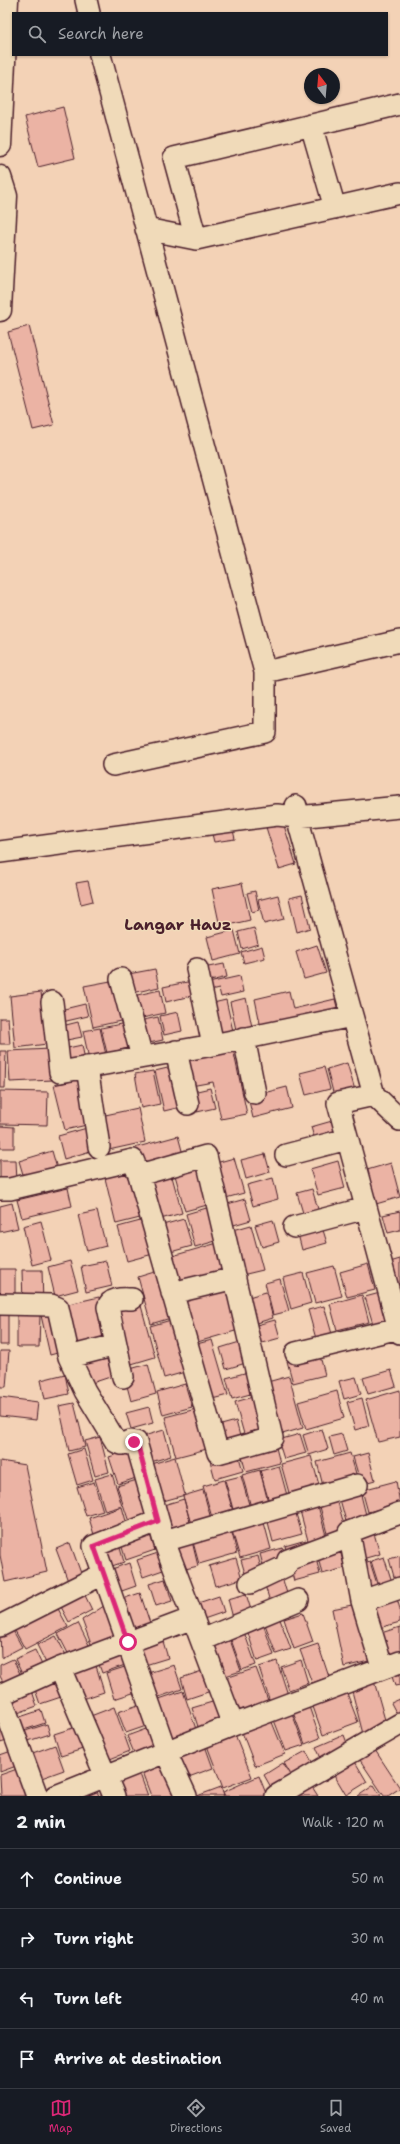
<!DOCTYPE html>
<meta charset="utf-8">
<style>
:root{--surface:#171b24;--page:#242831;--text:#f1f3f6;--muted:#9ea1a6;--line:#363941;--accent:#db2777}
body{margin:0;font-family:"Shantell Sans",sans-serif;background:var(--page);color:var(--text)}
.compass{position:absolute;left:304px;top:68px;width:36px;height:36px;border-radius:50%;background:var(--surface);box-shadow:0 1px 3px #0004;rotate:344deg}
.stop{position:absolute;width:12px;height:12px;margin:-9px;border:3px solid #db2777;border-radius:50%;background:#fff}
.stop.end{background:#db2777;border-color:#fff;box-shadow:0 1px 4px #0008}
.list{margin:0;padding:0;list-style:none}
h2{display:flex;justify-content:space-between;align-items:center;height:52px;margin:0;padding:0 16px;font-size:17px}
h2 small{font-size:13px;font-weight:400;color:var(--muted)}
.list li{display:grid;grid-template-columns:26px 1fr auto;gap:12px;align-items:center;box-sizing:border-box;height:60px;padding:0 16px;border-top:1px solid var(--line)}
.list b{display:block;font-size:15px;white-space:nowrap}
.list em{font-size:13px;font-style:normal;color:var(--muted)}
.icon{flex:none;width:22px;height:22px;fill:none;stroke:currentColor;stroke-width:2;stroke-linecap:round;stroke-linejoin:round}
.map{position:relative;flex:none;width:400px;height:1796px;overflow:hidden}
.search{position:absolute;background:var(--surface);box-shadow:0 1px 3px #0004;left:12px;right:12px;top:12px;height:44px;display:flex;align-items:center;gap:10px;box-sizing:border-box;padding:0 14px;border-radius:0px;color:var(--muted);font-size:15px}
.sheet{height:292px;background:var(--surface)}
nav{display:flex;justify-content:space-around;align-items:center;box-sizing:border-box;height:56px;border-top:1px solid var(--line);background:var(--surface);font-size:11px;color:var(--muted)}
nav a{display:grid;justify-items:center;gap:2px}
nav .on{color:var(--accent)}
.map>svg:first-child{display:block}
</style>
<div class="map">
<svg width="400" height="1796" viewBox="0 0 400 1796">
<rect width="100%" height="100%" fill="#f3d2b6"/>
<filter id="ink" filterUnits="userSpaceOnUse"><feTurbulence type="fractalNoise" baseFrequency=".025" numOctaves="2"/><feDisplacementMap in="SourceGraphic" scale="8" xChannelSelector="R" yChannelSelector="G"/><feConvolveMatrix kernelMatrix="1 2 1 2 8 2 1 2 1" color-interpolation-filters="sRGB"/></filter>
<g filter="url(#ink)">
<!-- building -->
<path fill="#ebb3a4" stroke="#4a1f2b" d="M63 107 75 158 38 167 25 117Z
M29 326 54 425 33 430 8 332Z
M282 819 296 864 279 869 265 824Z
M233 830 235 839 214 842 212 834Z
M88 881 93 901 81 904 76 883Z
M242 883 250 920 220 927 212 889Z
M255 891 259 910 252 912 247 893Z
M278 895 284 919 264 924 258 900Z
M302 895 310 928 297 932 289 898Z
M254 928 258 944 242 949 238 932Z
M234 930 240 954 213 961 207 937Z
M317 945 326 973 304 979 296 952Z
M262 946 265 958 244 963 241 952Z
M224 964 227 977 206 982 203 968Z
M155 969 159 987 128 994 123 975Z
M240 976 243 992 221 997 219 989 206 992 204 984Z
M116 980 125 1020 93 1027 84 986Z
M192 981 195 995 166 1002 163 987Z
M160 990 165 1013 133 1020 128 997Z
M289 991 293 1009 335 999 339 1015 262 1033 255 999Z
M41 992 47 1044 15 1048 10 996Z
M246 998 252 1027 236 1030 230 1002Z
M226 1000 233 1031 216 1036 209 1004Z
M85 1004 88 1016 58 1023 56 1011Z
M178 1012 182 1031 164 1035 160 1016Z
M158 1017 163 1040 140 1045 134 1022Z
M0 1018H8L10 1044H0Z
M78 1022 82 1037 62 1041 58 1027Z
M131 1022 137 1046 107 1053 101 1028Z
M100 1028 106 1055 89 1059 83 1031Z
M82 1045 85 1060 66 1064 63 1049Z
M51 1049 53 1080 10 1082 8 1051Z
M233 1049 247 1114 221 1119 213 1082 191 1086 185 1059Z
M0 1051H6L5 1088H0Z
M347 1063 355 1090 334 1096 327 1069Z
M176 1066 185 1106 164 1111 155 1071Z
M324 1067 330 1089 306 1095 300 1073Z
M153 1071 160 1104 141 1108 135 1074Z
M81 1079 91 1124 65 1130 54 1085Z
M287 1087 292 1108 253 1118 248 1097Z
M210 1088 215 1108 197 1112 193 1092Z
M0 1091 48 1092 47 1125 0 1124Z
M138 1108 145 1142 104 1151 96 1117Z
M332 1121 336 1135 315 1141 311 1127Z
M0 1126 14 1127V1148H0Z
M87 1128 94 1150 64 1159 58 1136Z
M178 1136 184 1158 140 1170 134 1148Z
M52 1151 58 1172 25 1181 19 1161Z
M265 1154 270 1172 246 1179 241 1160Z
M234 1158 244 1193 222 1199 212 1164Z
M0 1160H16L17 1183H0Z
M199 1161 211 1204 185 1211 173 1168Z
M338 1161 345 1188 318 1195 310 1169Z
M391 1163 400 1197 376 1204 367 1170Z
M133 1171 144 1217 116 1224 105 1178Z
M171 1173 182 1213 157 1220 146 1179Z
M273 1178 278 1199 253 1206 247 1185Z
M68 1188 72 1206 22 1218 17 1200Z
M312 1189 321 1219 306 1223 297 1193Z
M245 1199 251 1220 230 1226 224 1205Z
M12 1203 18 1228 0 1232V1206Z
M210 1207 219 1240 195 1247 186 1214Z
M97 1211 106 1246 87 1251 78 1215Z
M400 1211V1230L388 1233 383 1215Z
M184 1219 192 1246 167 1253 159 1226Z
M144 1220 153 1254 127 1261 118 1227Z
M273 1220 279 1242 262 1247 255 1225Z
M41 1221 51 1260 32 1265 23 1226Z
M251 1225 263 1270 242 1275 230 1231Z
M322 1227 327 1243 302 1250 298 1234Z
M221 1242 229 1271 177 1286 169 1257Z
M400 1259V1288L398 1289 390 1262Z
M70 1261 78 1290 55 1296 48 1267Z
M106 1261 112 1286 86 1292 81 1266Z
M368 1264 375 1290 347 1297 340 1272Z
M334 1266 342 1296 315 1303 307 1273Z
M0 1269H15V1301H0Z
M164 1269 177 1316 151 1324 138 1277Z
M22 1270H42L43 1304H23Z
M303 1273 311 1303 291 1309 283 1278Z
M280 1279 289 1311 273 1315 265 1283Z
M229 1282 242 1329 194 1343 181 1295Z
M266 1292 273 1318 253 1324 245 1298Z
M380 1293 388 1321 373 1324 365 1297Z
M362 1295 369 1322 337 1330 330 1304Z
M99 1297 109 1343 70 1352 60 1306Z
M140 1302 155 1357 128 1365 113 1309Z
M324 1306 334 1341 318 1346 308 1310Z
M55 1307 65 1351 50 1355 40 1311Z
M0 1315H8V1345H0Z
M17 1315H40L39 1347H17Z
M178 1318 192 1370 164 1378 150 1326Z
M275 1320 280 1338 258 1344 253 1326Z
M212 1340 228 1395 208 1400 193 1345Z
M243 1341 249 1362 226 1369 220 1348Z
M0 1351H9L6 1387H0Z
M104 1352 113 1376 83 1386 75 1363Z
M319 1352 325 1375 293 1383 287 1361Z
M148 1364 156 1394 131 1401 123 1371Z
M391 1370 396 1386 368 1394 363 1378Z
M248 1372 254 1393 232 1399 226 1378Z
M65 1374 69 1394 45 1399 41 1380Z
M289 1376 303 1428 279 1435 264 1383Z
M356 1377 361 1394 344 1399 339 1381Z
M185 1384 192 1407 163 1415 157 1392Z
M400 1390V1437L378 1442 366 1400Z
M337 1391 344 1418 306 1429 298 1402Z
M256 1396 265 1428 244 1434 235 1402Z
M0 1397 38 1402 36 1420 0 1416Z
M362 1398 369 1426 355 1430 347 1402Z
M74 1403 85 1447 69 1451 59 1406Z
M149 1407 153 1423 131 1429 126 1413Z
M196 1409 207 1449 176 1457 165 1417Z
M236 1421 241 1440 219 1446 214 1427Z
M322 1429 328 1449 309 1455 303 1435Z
M164 1430 171 1456 144 1464 137 1438Z
M300 1434 306 1453 284 1459 278 1440Z
M342 1434 347 1451 334 1455 329 1437Z
M100 1437 109 1472 95 1476 85 1441Z
M274 1440 280 1463 246 1472 240 1450Z
M84 1449 93 1480 77 1485 68 1454Z
M237 1450 243 1471 215 1479 209 1457Z
M127 1451 136 1478 118 1484 109 1457Z
M350 1453 357 1477 323 1486 317 1462Z
M368 1453 375 1480 361 1484 353 1457Z
M311 1456 321 1492 291 1500 281 1464Z
M175 1457 185 1495 156 1503 145 1466Z
M0 1461 25 1465 47 1572 5 1582 0 1555Z
M279 1466 288 1499 270 1505 260 1471Z
M260 1470 268 1502 251 1507 242 1475Z
M112 1474 122 1506 105 1511 95 1479Z
M241 1476 250 1508 234 1513 225 1480Z
M137 1480 148 1515 129 1522 117 1486Z
M224 1480 234 1515 213 1521 203 1486Z
M396 1481 400 1504 368 1512 362 1490Z
M94 1482 103 1511 86 1516 77 1487Z
M359 1487 367 1519 347 1525 338 1492Z
M203 1490 213 1526 193 1531 183 1496Z
M336 1495 347 1536 329 1541 318 1499Z
M184 1499 192 1530 169 1536 160 1506Z
M317 1502 328 1543 310 1548 299 1507Z
M122 1507 128 1528 95 1538 89 1518Z
M294 1507 302 1534 273 1542 266 1514Z
M262 1515 271 1549 240 1558 230 1524Z
M230 1525 237 1553 199 1564 191 1535Z
M148 1528 155 1550 126 1560 119 1538Z
M373 1530 380 1554 359 1560 352 1536Z
M191 1537 198 1566 177 1571 170 1543Z
M306 1540 309 1552 288 1557 285 1546Z
M118 1541 124 1562 106 1568 99 1547Z
M70 1543 82 1576 68 1581 56 1549Z
M339 1547 345 1568 322 1574 317 1553Z
M283 1548 287 1563 264 1569 260 1554Z
M158 1553 163 1570 143 1577 137 1560Z
M315 1555 320 1574 294 1581 289 1562Z
M258 1556 263 1576 247 1580 241 1560Z
M400 1556V1583L396 1584 389 1559Z
M384 1557 392 1582 379 1586 371 1561Z
M236 1558 242 1579 215 1586 209 1566Z
M370 1562 379 1590 367 1593 358 1566Z
M129 1563 136 1586 116 1593 109 1570Z
M282 1577 289 1600 271 1605 264 1582Z
M165 1579 172 1601 156 1606 149 1584Z
M82 1589 92 1610 69 1622 58 1601Z
M140 1593 150 1623 129 1630 119 1600Z
M246 1594 252 1613 233 1618 228 1599Z
M396 1595 400 1609V1622L379 1628 371 1603Z
M219 1596 224 1612 198 1621 192 1605Z
M107 1604 121 1642 94 1652 82 1620Z
M357 1604 369 1661 344 1667 332 1609Z
M56 1605 68 1627 25 1649 13 1627Z
M303 1613 313 1642 294 1649 284 1619Z
M278 1614 291 1649 276 1654 263 1619Z
M262 1621 274 1655 257 1661 246 1627Z
M78 1623 92 1651 72 1661 58 1634Z
M10 1625 22 1647 1 1658 0 1631Z
M400 1627V1659L386 1663 378 1634Z
M244 1632 256 1665 242 1670 230 1637Z
M56 1636 67 1657 48 1667 37 1645Z
M229 1637 241 1671 219 1678 207 1644Z
M162 1638 168 1658 142 1666 136 1646Z
M318 1644 329 1677 312 1683 300 1650Z
M123 1648 128 1664 102 1673 96 1656Z
M35 1650 43 1667 23 1676 15 1659Z
M13 1659 22 1678 5 1686 0 1676V1665Z
M94 1659 104 1692 80 1700 69 1667Z
M301 1660 308 1683 289 1690 281 1667Z
M277 1661 289 1698 271 1705 259 1667Z
M400 1663V1685L395 1686 389 1667Z
M131 1665 139 1691 114 1699 106 1673Z
M174 1665 182 1689 156 1698 148 1673Z
M256 1668 269 1703 235 1715 223 1679Z
M208 1669 214 1690 187 1699 181 1678Z
M57 1676 64 1696 40 1704 33 1684Z
M374 1681 387 1727 363 1734 351 1687Z
M30 1685 37 1706 12 1715 4 1694Z
M345 1688 358 1722 323 1735 311 1701Z
M183 1691 197 1732 169 1741 156 1700Z
M400 1699V1720L391 1703Z
M219 1700 227 1724 200 1733 192 1708Z
M307 1701 320 1738 305 1744 291 1707Z
M144 1703 152 1724 126 1733 118 1712Z
M0 1707 11 1740 0 1743Z
M114 1707 130 1751 105 1761 88 1717Z
M290 1708 304 1745 286 1751 272 1715Z
M41 1710 45 1723 18 1732 14 1719Z
M269 1715 285 1754 255 1766 240 1727Z
M47 1724 50 1734 22 1743 19 1733Z
M79 1726 86 1748 61 1756 54 1734Z
M154 1726 163 1751 137 1760 127 1736Z
M234 1732 252 1777 223 1788 206 1743Z
M344 1735 350 1751 323 1763 316 1747Z
M204 1743 213 1768 186 1778 176 1753Z
M55 1745 64 1770 36 1780 27 1755Z
M14 1750 19 1765 0 1772V1755Z
M375 1750 400 1788 388 1796H384L360 1760Z
M306 1751 317 1771 296 1783 284 1763Z
M165 1760 178 1794 173 1796H151L141 1769Z
M354 1760 367 1782 346 1795 333 1773Z
M283 1763 295 1784 276 1796 264 1775Z
M20 1768 30 1796H1L0 1775Z
M140 1774 148 1796H118L113 1784Z
M259 1776 267 1796H225L223 1792Z
M309 1782 318 1796H294Z
M374 1785 381 1796H358Z
M95 1787 99 1796H76Z
M221 1787 224 1796H197Z"/>
<g fill="none" stroke-linecap="round" stroke-linejoin="round">
<defs>
<path id="minor" d="M86 0 89 13
M100 55 265 672V732L113 765
M311 125 335 208
M146 229 196 239 400 193
M196 239 174 158 400 104
M265 672 400 641
M296 806 297 817 374 1095 400 1120
M0 852 277 815 297 817 400 807
M197 969 213 1045
M121 979 142 1057
M52 1002 60 1072 213 1045 352 1016
M244 1038 255 1093
M176 1051 188 1104
M87 1067 99 1147
M374 1095 338 1103 400 1333
M286 1155 347 1139
M0 1189H10L133 1160 139 1175 206 1156 272 1438 218 1453 139 1175
M294 1227 366 1208
M172 1293 235 1278
M0 1304 51 1305 58 1308 69 1357 85 1391 116 1442 122 1444 131 1441 136 1442 164 1541 233 1725
M296 1353 399 1328
M69 1357 116 1345
M123 1377 108 1307C111 1297 124 1299 132 1299
M158 1521 94 1546 166 1752 186 1796
M164 1541 357 1485
M250 1583 286 1566 288 1560 350 1537
M362 1601 400 1588
M0 1626 103 1574
M202 1640 298 1600
M382 1667 362 1601 349 1532 400 1513
M60 1668 114 1796
M0 1695 60 1668 193 1618
M0 1695 37 1796
M56 1796 233 1725 400 1662
M276 1796 400 1724"/>
<path id="major" d="M0 177 6 196 0 310"/>
<path id="highway" d="M0 145 7 0"/>
</defs>
<!-- minor casing -->
<use href="#minor" stroke="#4a1f2b" stroke-width="24"/>
<!-- major casing -->
<use href="#major" stroke="#4a1f2b" stroke-width="25"/>
<!-- highway casing -->
<use href="#highway" stroke="#4a1f2b" stroke-width="25"/>
<!-- minor -->
<use href="#minor" stroke="#f0dab9" stroke-width="21"/>
<!-- major -->
<use href="#major" stroke="#f0dab9" stroke-width="22"/>
<!-- highway -->
<use href="#highway" stroke="#f0dab9" stroke-width="22"/>
</g>
</g>
<g fill="none" stroke-linecap="round" stroke-linejoin="round" filter="url(#ink)">
<!-- route -->
<path stroke="#db2777" stroke-width="5" d="M128 1642 94 1546 158 1521 138 1446 134 1442"/>
</g>
<g text-anchor="middle" stroke-width="3" stroke-linejoin="round" paint-order="stroke">
<!-- district labels -->
<g font-size="16" font-weight="bold" fill="#4a1f2b" stroke="#f0dab9">
<text x="178" y="930">Langar Hauz</text>
</g>
</g>
</svg>
<svg class="compass" viewBox="-18 -18 36 36"><path d="M0-13l5 13h-10z" fill="#e53935"/><path d="M0 13l5-13h-10z" fill="#9ea1a6"/></svg>
<div class="stop" style="left:128px;top:1642px"></div>
<div class="stop end" style="left:134px;top:1442px"></div>
<div class="search"><svg class="icon" aria-label="search" viewBox="0 0 24 24"><circle cx="10" cy="10" r="6"/><path d="M15 15l6 6"/></svg>Search here</div>
</div>
<section class="sheet">
<h2>2 min<small>Walk · 120 m</small></h2>
<ul class="list">
<li><svg class="icon" aria-label="ahead" viewBox="0 0 24 24"><path d="M12 20V5M6 11l6-6 6 6"/></svg><div><b>Continue</b></div><em>50 m</em></li>
<li><svg class="icon" aria-label="right" viewBox="0 0 24 24"><path d="M7 20v-9h11M14 6l5 5-5 5"/></svg><div><b>Turn right</b></div><em>30 m</em></li>
<li><svg class="icon" aria-label="left" viewBox="0 0 24 24"><path d="M17 20v-9H6M10 6l-5 5 5 5"/></svg><div><b>Turn left</b></div><em>40 m</em></li>
<li><svg class="icon" aria-label="arrive" viewBox="0 0 24 24"><path d="M6 21V4h12l-3 4 3 4H6"/></svg><div><b>Arrive at destination</b></div></li>
</ul>
</section>
<nav>
<a class="on"><svg class="icon" aria-label="map" viewBox="0 0 24 24"><path d="M3 6l6-2 6 2 6-2v14l-6 2-6-2-6 2zM9 4v14M15 6v14"/></svg>Map</a>
<a><svg class="icon" aria-label="directions" viewBox="0 0 24 24"><path d="M12 3l9 9-9 9-9-9zM9 14v-3h6M13 9l2 2-2 2"/></svg>Directions</a>
<a><svg class="icon" aria-label="saved" viewBox="0 0 24 24"><path d="M7 4h10v16l-5-4-5 4z"/></svg>Saved</a>
</nav>
